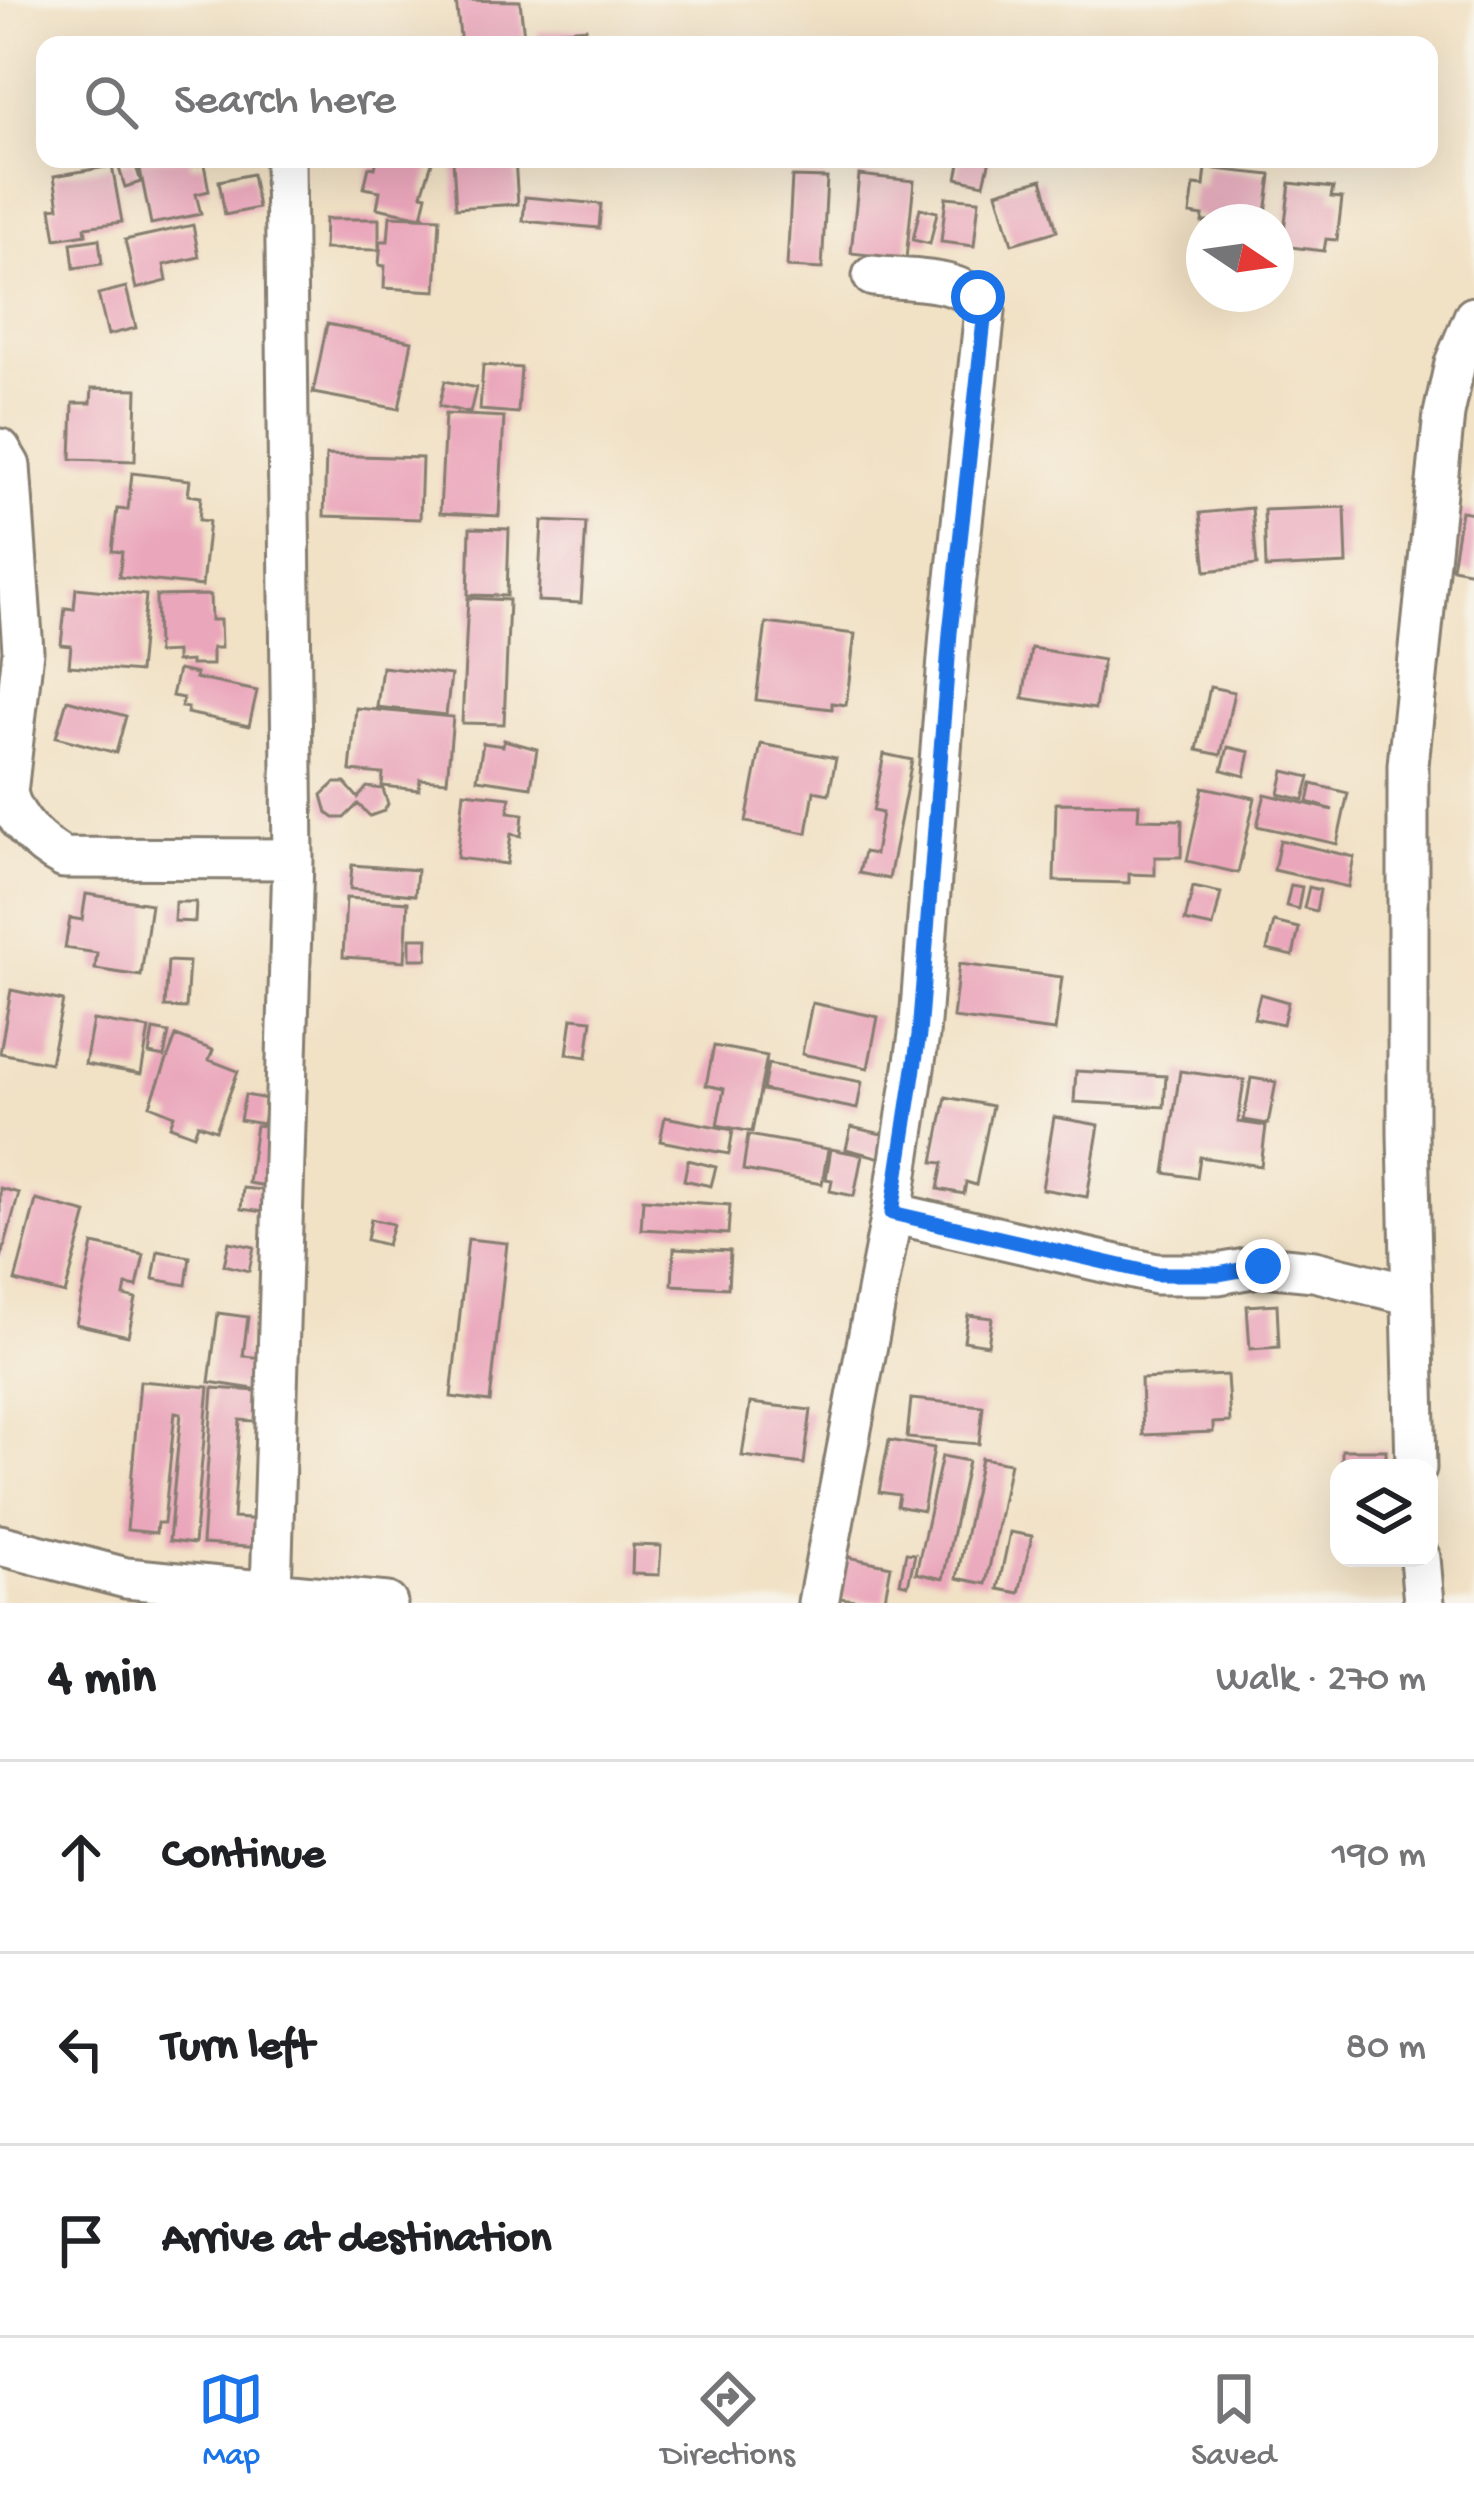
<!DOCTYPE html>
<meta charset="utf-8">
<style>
:root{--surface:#fff;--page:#f6f6f6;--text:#202124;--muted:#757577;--line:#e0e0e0;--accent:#1a73e8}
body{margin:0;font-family:"Gochi Hand",sans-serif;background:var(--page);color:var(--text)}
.controls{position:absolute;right:36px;bottom:36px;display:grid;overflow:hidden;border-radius:24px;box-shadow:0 12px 48px #0002}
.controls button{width:108px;height:108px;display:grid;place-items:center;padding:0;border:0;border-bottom:3px solid var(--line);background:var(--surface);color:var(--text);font:60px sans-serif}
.compass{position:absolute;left:1186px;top:204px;width:108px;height:108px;border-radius:50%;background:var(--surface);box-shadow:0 12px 48px #0002;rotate:103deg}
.stop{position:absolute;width:36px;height:36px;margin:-27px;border:9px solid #1a73e8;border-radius:50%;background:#fff}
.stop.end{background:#1a73e8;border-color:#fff;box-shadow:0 3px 12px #0008}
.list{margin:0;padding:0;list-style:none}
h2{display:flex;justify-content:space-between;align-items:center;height:156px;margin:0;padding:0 48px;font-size:51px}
h2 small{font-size:39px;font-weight:400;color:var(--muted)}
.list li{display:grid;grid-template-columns:78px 1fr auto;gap:36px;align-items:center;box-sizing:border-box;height:192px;padding:0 48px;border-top:3px solid var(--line)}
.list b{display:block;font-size:45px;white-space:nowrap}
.list em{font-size:39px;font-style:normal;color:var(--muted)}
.icon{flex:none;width:66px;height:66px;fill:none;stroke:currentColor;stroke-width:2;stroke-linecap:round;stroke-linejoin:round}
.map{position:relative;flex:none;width:1474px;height:1603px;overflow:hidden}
.search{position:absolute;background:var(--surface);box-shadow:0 12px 48px #0002;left:36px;right:36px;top:36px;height:132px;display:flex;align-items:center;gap:30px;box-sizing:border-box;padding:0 42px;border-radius:24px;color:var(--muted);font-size:45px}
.sheet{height:732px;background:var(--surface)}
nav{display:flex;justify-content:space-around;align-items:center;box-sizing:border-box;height:168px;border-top:3px solid var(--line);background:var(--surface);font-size:33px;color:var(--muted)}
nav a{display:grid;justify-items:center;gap:6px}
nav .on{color:var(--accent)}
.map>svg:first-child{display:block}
</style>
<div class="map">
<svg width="1474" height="1603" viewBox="0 0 1474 1603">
<rect width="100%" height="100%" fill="#f7f3e8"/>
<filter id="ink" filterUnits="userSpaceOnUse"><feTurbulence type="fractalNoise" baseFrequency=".00833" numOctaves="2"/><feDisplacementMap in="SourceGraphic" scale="24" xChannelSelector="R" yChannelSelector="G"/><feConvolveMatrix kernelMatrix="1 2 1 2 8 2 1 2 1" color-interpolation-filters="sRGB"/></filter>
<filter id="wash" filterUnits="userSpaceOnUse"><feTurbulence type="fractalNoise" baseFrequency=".004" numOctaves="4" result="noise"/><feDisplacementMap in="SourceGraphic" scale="48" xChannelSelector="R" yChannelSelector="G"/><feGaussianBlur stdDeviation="2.7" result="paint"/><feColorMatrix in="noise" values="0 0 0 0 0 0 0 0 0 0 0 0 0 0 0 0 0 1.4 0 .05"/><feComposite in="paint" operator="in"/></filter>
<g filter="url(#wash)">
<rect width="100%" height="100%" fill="#f1e1c5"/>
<g id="blocks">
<!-- building -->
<path fill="#eaa6bb" d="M456 0 520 1 525 45H461Z
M586 28 587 45H539L538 32Z
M138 159H190L191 166 204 164 209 191 196 194 201 214 151 224Z
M377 159H433L422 194 427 195 422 217 377 208 380 191 364 188 369 167 375 168Z
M515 159 518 204 456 208 453 160Z
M961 159H990L984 184 957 178Z
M134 160 141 182 125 187 118 165Z
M112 166 122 222 85 227 86 234 56 239 51 208 59 207 54 176Z
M1206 168 1271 175 1265 222H1202L1203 216 1190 214 1194 185 1204 186Z
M252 174 258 208 225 215 219 181Z
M859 175 914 181 906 259 851 253Z
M792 177 827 178 822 269 787 267Z
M1042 179 1057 231 1012 244 997 192Z
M1290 183 1333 188 1331 197 1342 198 1337 240 1326 239 1324 251 1282 246Z
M525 197 601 204 599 228 523 221Z
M946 197 979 200 974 246 941 242Z
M920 208 937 212 930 244 913 240Z
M390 216 440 218 436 291 384 288 385 266 379 265 381 241H388Z
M325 219H379V250L324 249Z
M193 225 199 257 164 265 167 281 136 289 125 240Z
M99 239 102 264 74 268 71 243Z
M126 287 136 328 108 335 98 294Z
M327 324 412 341 399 409 313 393Z
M483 365 521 368 518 413 480 410Z
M445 381 476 388 470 413 439 406Z
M92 388 137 389 135 461 71 459 73 403H91Z
M445 414 504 417 499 516 440 513Z
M326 455 422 458 420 519 324 516Z
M132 473 190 480 188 495 201 497 199 520 209 521 202 586 119 577 122 552 112 551 117 509 128 510Z
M1345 507 1347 564 1266 568 1264 510Z
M1252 508 1257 565 1206 571 1200 513Z
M1461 511 1474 513V572L1452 568Z
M542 521 586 523 581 603 538 601Z
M470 528 509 529 507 596 468 595Z
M76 588 146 595 139 672 69 666 71 646 61 645 65 608 74 609Z
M210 595 211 620H220L221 648H212V665H191V661L176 662V652L157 653 156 596Z
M468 598 509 600 504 724 462 723Z
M766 623 855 634 846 705 832 703V709L756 700Z
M1031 648 1103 660 1095 709 1023 698Z
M382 667 451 675 446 715 377 707Z
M178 670 196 674 195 678 257 691 249 726 187 713 188 708 181 707 183 698 172 696Z
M1210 687 1234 692 1221 755 1197 750Z
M67 700 126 716 116 753 56 737Z
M356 708 453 717 447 781 420 779 419 790 382 786 383 774 350 771Z
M504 740 537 749 531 787 477 779 483 743 503 746Z
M761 744 836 758 829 794 814 791 807 833 746 822Z
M1228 747 1250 752 1245 776 1222 770Z
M884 754 912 760 889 879 859 873 864 852 875 854 882 813 873 811Z
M1284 771 1310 777 1304 800 1279 794Z
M335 783H345L358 798 367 787 383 789 388 804 384 811 370 816 358 804 344 818H334L327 813 322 795Z
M1312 784 1348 793 1337 844 1257 826 1265 794 1333 810 1308 802Z
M1203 787 1255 798 1238 873 1187 861Z
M464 792 510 797 508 812 523 814 521 836 511 834 507 864 457 858Z
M1056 803 1139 804 1138 819 1182 820 1181 857H1155V875L1129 874V883L1054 881Z
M1280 840 1354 857 1348 887 1274 870Z
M352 865 417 870 415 895 350 889Z
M1291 885 1302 887 1298 909 1286 906Z
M1193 887 1221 893 1213 927 1185 921Z
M1309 887 1320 890 1316 911 1304 908Z
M86 894 151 904 141 976 95 969 97 953 65 948 70 918 82 920Z
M346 898 408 902 405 961 343 957Z
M175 902H196L195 922 174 921Z
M1274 922 1299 928 1293 956 1267 950Z
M410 938H428L427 959H410Z
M168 961 189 962 186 1008 165 1007Z
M959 964 1062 977 1055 1031 953 1018Z
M11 990 63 1001 50 1063 0 1053Z
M1260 994 1288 1002 1283 1024 1254 1018Z
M812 1003 878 1017 868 1068 802 1054Z
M572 1018 592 1020 587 1057 567 1054Z
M93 1020 149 1029 141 1074 85 1064Z
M153 1030 169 1033 164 1057 149 1054Z
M176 1036 213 1050 209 1060 238 1071 216 1130 198 1124 194 1135 170 1126 174 1115 150 1105Z
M714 1046 767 1056 752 1132 717 1125 724 1089 706 1085Z
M768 1064 862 1082 857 1109 763 1090Z
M1076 1071 1166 1076 1164 1107 1074 1102Z
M1180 1071 1244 1080 1238 1122 1266 1126 1261 1166 1200 1157 1197 1178 1165 1173Z
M1251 1078 1276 1082 1268 1124 1244 1120Z
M245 1095 267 1099 263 1124 240 1120Z
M946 1097 992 1106 976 1185 966 1182 964 1194 938 1189 943 1163 933 1162Z
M665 1117 733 1130 729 1154 660 1141Z
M1054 1117 1099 1125 1087 1197 1042 1189Z
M256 1125 281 1128 272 1187 248 1183Z
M851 1127 886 1135 881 1158 846 1149Z
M748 1135 828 1149 822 1184 743 1170Z
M831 1149 862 1155 854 1196 830 1191 832 1180 826 1179Z
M688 1160 716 1167 711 1186 684 1180Z
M0 1188 19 1193 1 1259H0Z
M243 1188 281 1192 278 1214 241 1209Z
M643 1199 730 1205 728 1234 641 1229Z
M36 1200 87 1213 65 1294 15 1281Z
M371 1219 393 1224 387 1245 367 1240Z
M468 1239 507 1243 490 1402 451 1397Z
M229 1242 254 1247 249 1271 224 1265Z
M93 1244 144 1255 137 1287 126 1285 124 1296 136 1299 128 1336 76 1324Z
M674 1248 730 1251 728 1288 672 1285Z
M158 1251 190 1257 186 1285 153 1279Z
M1277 1304 1279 1347 1250 1349 1247 1306Z
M218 1313 248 1317 243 1356 264 1358 260 1390 209 1382Z
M968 1315 992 1318 988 1345 964 1341Z
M1227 1375 1230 1422 1213 1423V1432L1143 1435 1141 1379Z
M140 1381 209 1387 194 1544 169 1541 181 1413 175 1412 164 1523H157L156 1533 127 1530Z
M213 1388 271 1392 268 1422 240 1420 233 1518 264 1520 262 1548 202 1544Z
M911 1399 983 1406 979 1444 907 1438Z
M750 1403 811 1410 804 1464 742 1456Z
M889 1440 934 1448 923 1511 897 1506 899 1495 879 1492Z
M1342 1450H1386V1468H1342Z
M942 1456 968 1461 943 1579 916 1573Z
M981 1458 1010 1463 986 1584 957 1578Z
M1010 1532 1032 1536 1019 1593 998 1589Z
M633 1545 661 1546 659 1575 632 1574Z
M906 1553 915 1554 908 1585 900 1583Z
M838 1555 891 1566 884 1603 830 1597Z"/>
</g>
</g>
<g filter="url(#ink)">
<use href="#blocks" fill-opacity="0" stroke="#867e70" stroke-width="3"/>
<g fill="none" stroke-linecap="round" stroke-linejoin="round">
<defs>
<path id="street" d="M0 449 10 466 23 651 7 793C14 821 39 845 64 858L293 859
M892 1213 1156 1274H1218L1263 1266 1314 1271 1412 1295
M1416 1468 1408 1135V765L1444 414 1455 363 1474 317
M0 1545 126 1578 387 1603
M1420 1558 1424 1603
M271 1592 293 859 285 159
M818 1603 892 1213 919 1035 950 633 985 311C967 275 908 281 873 276"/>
</defs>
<!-- street casing -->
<use href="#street" stroke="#867e70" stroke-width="45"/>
<!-- street -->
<use href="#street" stroke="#fff" stroke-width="39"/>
</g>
</g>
<g fill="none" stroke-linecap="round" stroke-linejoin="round" filter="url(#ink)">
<!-- route -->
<path stroke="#1a73e8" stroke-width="15" d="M978 297 985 311 950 633 919 1035 892 1213 1156 1274H1218L1263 1266"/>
</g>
</svg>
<div class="controls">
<button><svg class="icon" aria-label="layers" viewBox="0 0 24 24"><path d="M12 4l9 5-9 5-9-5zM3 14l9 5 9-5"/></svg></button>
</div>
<svg class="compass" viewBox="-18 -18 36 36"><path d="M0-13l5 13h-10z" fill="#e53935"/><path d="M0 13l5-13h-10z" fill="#757577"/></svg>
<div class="stop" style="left:978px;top:297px"></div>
<div class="stop end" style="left:1263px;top:1266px"></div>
<div class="search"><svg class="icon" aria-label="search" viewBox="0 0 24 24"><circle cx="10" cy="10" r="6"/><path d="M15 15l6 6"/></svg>Search here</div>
</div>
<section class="sheet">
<h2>4 min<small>Walk · 270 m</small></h2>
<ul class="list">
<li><svg class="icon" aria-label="ahead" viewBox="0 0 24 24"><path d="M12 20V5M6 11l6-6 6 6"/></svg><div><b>Continue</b></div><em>190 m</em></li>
<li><svg class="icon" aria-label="left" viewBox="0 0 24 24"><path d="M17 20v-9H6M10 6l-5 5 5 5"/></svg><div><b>Turn left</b></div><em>80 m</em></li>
<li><svg class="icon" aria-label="arrive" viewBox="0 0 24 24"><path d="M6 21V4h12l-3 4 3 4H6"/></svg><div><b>Arrive at destination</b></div></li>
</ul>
</section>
<nav>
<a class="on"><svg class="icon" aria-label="map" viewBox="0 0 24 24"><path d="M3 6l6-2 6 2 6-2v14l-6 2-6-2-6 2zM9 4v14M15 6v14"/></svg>Map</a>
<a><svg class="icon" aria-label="directions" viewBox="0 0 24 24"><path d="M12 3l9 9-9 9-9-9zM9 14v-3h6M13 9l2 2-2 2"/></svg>Directions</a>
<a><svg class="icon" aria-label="saved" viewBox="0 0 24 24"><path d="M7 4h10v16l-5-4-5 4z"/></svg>Saved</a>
</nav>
